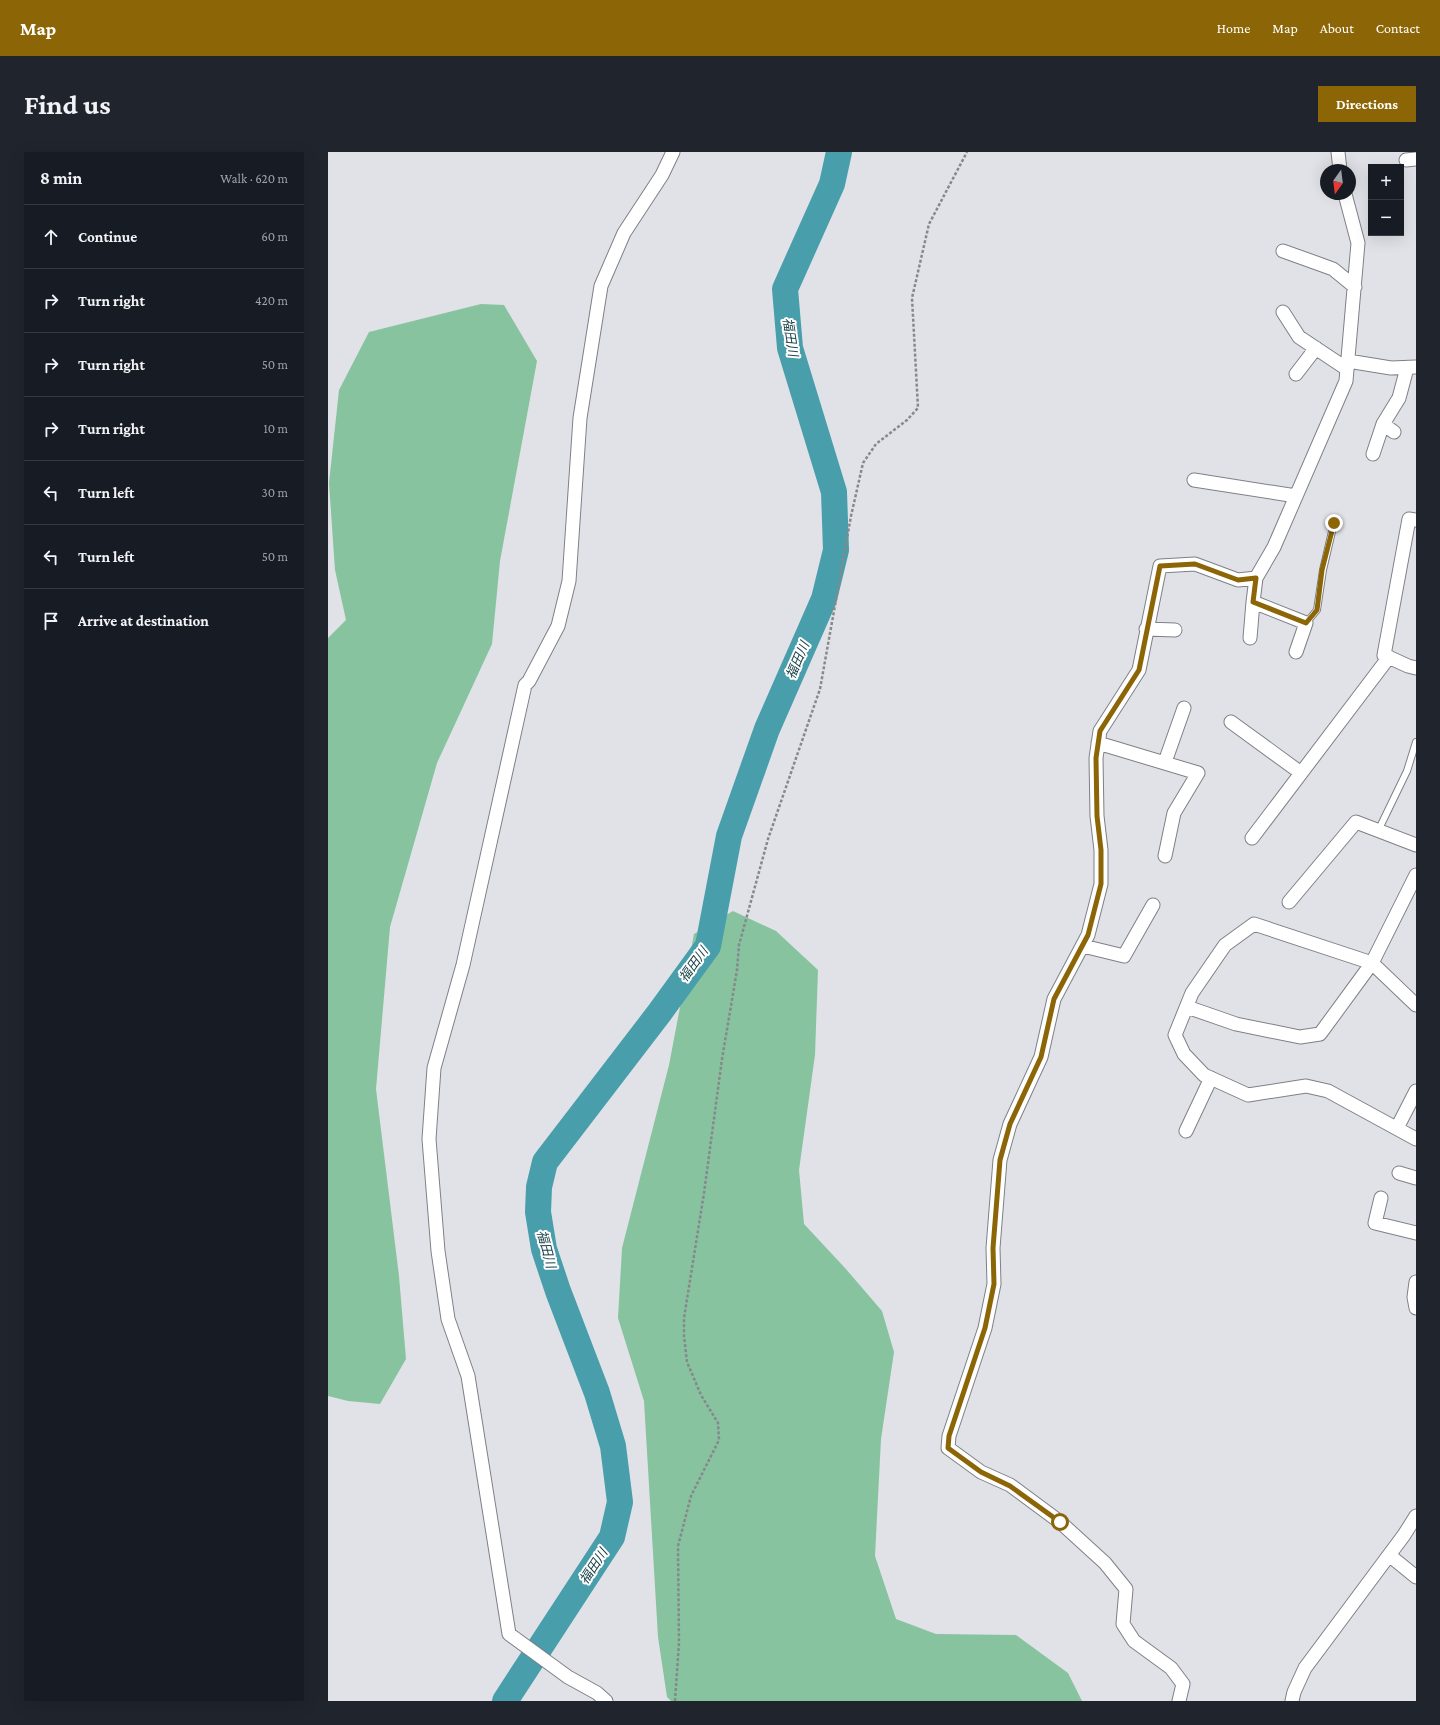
<!DOCTYPE html>
<meta charset="utf-8">
<style>
:root{--surface:#171b24;--page:#20242c;--text:#f1f3f6;--muted:#9ea1a6;--line:#363941;--accent:#8c6507}
body{margin:0;font-family:"Crimson Pro","Noto Sans JP",serif;background:var(--page);color:var(--text)}
.controls{position:absolute;right:12px;top:12px;display:grid;overflow:hidden;border-radius:0px;box-shadow:0 4px 16px #0002}
.controls button{width:36px;height:36px;display:grid;place-items:center;padding:0;border:0;border-bottom:1px solid var(--line);background:var(--surface);color:var(--text);font:20px sans-serif}
.compass{position:absolute;left:992px;top:12px;width:36px;height:36px;border-radius:50%;background:var(--surface);box-shadow:0 4px 16px #0002;rotate:194deg}
.stop{position:absolute;width:12px;height:12px;margin:-9px;border:3px solid #8c6507;border-radius:50%;background:#fff}
.stop.end{background:#8c6507;border-color:#fff;box-shadow:0 1px 4px #0008}
.list{margin:0;padding:0;list-style:none}
h2{display:flex;justify-content:space-between;align-items:center;height:52px;margin:0;padding:0 16px;font-size:17px}
h2 small{font-size:13px;font-weight:400;color:var(--muted)}
.list li{display:grid;grid-template-columns:26px 1fr auto;gap:12px;align-items:center;box-sizing:border-box;height:64px;padding:0 16px;border-top:1px solid var(--line)}
.list b{display:block;font-size:15px;white-space:nowrap}
.list em{font-size:13px;font-style:normal;color:var(--muted)}
.icon{flex:none;width:22px;height:22px;fill:none;stroke:currentColor;stroke-width:2;stroke-linecap:round;stroke-linejoin:round}
.map{position:relative;flex:none;width:1088px;height:1549px;overflow:hidden;border-radius:0px}
header{display:flex;align-items:center;gap:24px;box-sizing:border-box;height:56px;padding:0 20px;background:var(--accent);color:#fff}
header strong{font-size:19px}
nav{display:flex;gap:22px;margin-inline-start:auto;font-size:14px}
.intro{display:flex;align-items:center;justify-content:space-between;box-sizing:border-box;height:96px;padding:0 24px}
h1{margin:0;font-size:28px}
.button{padding:10px 18px;border-radius:0px;background:var(--accent);color:#fff;font-size:14px;font-weight:700}
main{display:flex;gap:24px;padding:0 24px}
aside{flex:1;background:var(--surface);border-radius:0px;box-shadow:0 4px 16px #0002}
.map>svg:first-child{display:block}
</style>
<header>
<strong>Map</strong>
<nav><a>Home</a><a>Map</a><a>About</a><a>Contact</a></nav>
</header>
<div class="intro"><h1>Find us</h1><a class="button">Directions</a></div>
<main>
<aside>
<h2>8 min<small>Walk · 620 m</small></h2>
<ul class="list">
<li><svg class="icon" aria-label="ahead" viewBox="0 0 24 24"><path d="M12 20V5M6 11l6-6 6 6"/></svg><div><b>Continue</b></div><em>60 m</em></li>
<li><svg class="icon" aria-label="right" viewBox="0 0 24 24"><path d="M7 20v-9h11M14 6l5 5-5 5"/></svg><div><b>Turn right</b></div><em>420 m</em></li>
<li><svg class="icon" aria-label="right" viewBox="0 0 24 24"><path d="M7 20v-9h11M14 6l5 5-5 5"/></svg><div><b>Turn right</b></div><em>50 m</em></li>
<li><svg class="icon" aria-label="right" viewBox="0 0 24 24"><path d="M7 20v-9h11M14 6l5 5-5 5"/></svg><div><b>Turn right</b></div><em>10 m</em></li>
<li><svg class="icon" aria-label="left" viewBox="0 0 24 24"><path d="M17 20v-9H6M10 6l-5 5 5 5"/></svg><div><b>Turn left</b></div><em>30 m</em></li>
<li><svg class="icon" aria-label="left" viewBox="0 0 24 24"><path d="M17 20v-9H6M10 6l-5 5 5 5"/></svg><div><b>Turn left</b></div><em>50 m</em></li>
<li><svg class="icon" aria-label="arrive" viewBox="0 0 24 24"><path d="M6 21V4h12l-3 4 3 4H6"/></svg><div><b>Arrive at destination</b></div></li>
</ul>
</aside>
<div class="map">
<svg width="1088" height="1549" viewBox="0 0 1088 1549">
<rect width="100%" height="100%" fill="#e0e2e7"/>
<!-- green -->
<path fill="#87c39f" d="M153 152 176 153 209 209 172 409 164 492 109 611 62 775 48 937 71 1124 78 1207 52 1252 20 1249 0 1244V486L18 468 7 418 1 331 11 238 41 180Z
M405 759 448 779 490 818 487 903 471 1018 476 1072 517 1116 554 1159 566 1200 553 1287 547 1404 568 1467 608 1482 688 1483 740 1521 754 1549H343L339 1545 330 1485 316 1249 290 1166 294 1096 341 913 366 782Z"/>
<g fill="none" stroke-linecap="round" stroke-linejoin="round">
<!-- river -->
<path stroke="#489eab" stroke-width="26" d="M177 1549 284 1385 292 1350 285 1294 269 1241 230 1139 216 1097 210 1060 211 1035 217 1010 332 860 380 794 401 684 439 577 496 447 508 398 506 340 462 196 457 137 504 32 511 0"/>
<defs>
<path id="lane" d="M978 471 989 458 995 418 1006 371
M1050 679 1079 619 1088 590"/>
<path id="street" d="M1010 0 1012 18
M1078 8 1088 7
M955 99 1005 117 1027 135
M955 160 971 185 1019 217
M1020 209 1063 216 1088 215
M968 222 988 196
M1055 272 1066 280
M1045 302 1055 272 1071 246 1079 216
M866 328 968 344
M1088 368 1081 367 1056 503 1080 514 1088 516
M928 426 925 450 978 471 968 500
M818 477 847 478
M922 486 925 450
M903 570 973 621
M770 591 870 621 846 661 837 704
M837 610 856 556
M924 686 1061 505
M1088 723 1044 811 1088 853
M961 750 1028 670 1088 693
M755 794 796 804 825 753
M859 855 908 872 972 885 992 882 1044 811 926 772 897 793 864 841 847 883 856 902 876 923 920 943 978 934 1000 939 1088 987
M1069 976 1088 939
M858 979 883 926
M1071 1021 1088 1026
M1053 1046 1047 1071 1088 1081
M1088 1130 1086 1145 1088 1156
M1061 1403 1088 1425
M278 1549 269 1541 240 1525 181 1482 140 1224 120 1167 110 1099 101 987 106 916 135 813 197 533 201 529 230 474 241 429 252 266 273 134 296 81 334 23 345 0
M851 1549 855 1532 843 1516 806 1489 795 1472 798 1437 777 1411 732 1370 682 1333 653 1320 620 1296 621 1284 657 1176 666 1132 665 1096 672 1008 682 972 713 905 726 847 760 783 773 732V698L769 664 768 606 772 579 811 518 832 414 867 412 910 428 928 426 946 395 1018 229 1030 91 1017 42
M964 1549 966 1540 977 1516 1076 1383 1088 1364"/>
</defs>
<!-- lane casing -->
<use href="#lane" stroke="#7f8085" stroke-width="8"/>
<!-- street casing -->
<use href="#street" stroke="#7f8085" stroke-width="15"/>
<!-- path -->
<path stroke="#87888c" stroke-width="2.5" stroke-dasharray="3 2" stroke-linecap="butt" d="M347 1549 351 1491 350 1394 363 1344 391 1288 390 1271 373 1243 359 1210 356 1184V1166L376 1041 394 907 409 818 411 793 440 687 492 537 523 364 535 311 548 292 579 268 590 256 584 146 601 72 639 0"/>
<!-- lane -->
<use href="#lane" stroke="#fff" stroke-width="6"/>
<!-- street -->
<use href="#street" stroke="#fff" stroke-width="13"/>
</g>
<g fill="none" stroke-linecap="round" stroke-linejoin="round">
<!-- route -->
<path stroke="#8c6507" stroke-width="5" d="M732 1370 682 1334 653 1320 620 1296 621 1284 657 1176 666 1132 665 1096 672 1008 682 972 713 905 726 847 760 783 773 732V698L769 664 768 606 772 579 811 518 832 414 867 412 910 428 928 426 925 450 978 471 989 458 994 418 1006 371"/>
</g>
<g text-anchor="middle" stroke-width="4" stroke-linejoin="round" paint-order="stroke">
<!-- water labels -->
<g font-size="13" font-style="italic" fill="#1b4349" stroke="#fff">
<text transform="translate(463 185) rotate(81)" y="5">福田川</text>
<text transform="translate(469 508) rotate(-67)" y="5">福田川</text>
<text transform="translate(365 812) rotate(-54)" y="5">福田川</text>
<text transform="translate(219 1097) rotate(75)" y="5">福田川</text>
<text transform="translate(265 1414) rotate(-57)" y="5">福田川</text>
</g>
</g>
</svg>
<div class="controls">
<button>+</button>
<button>−</button>
</div>
<svg class="compass" viewBox="-18 -18 36 36"><path d="M0-13l5 13h-10z" fill="#e53935"/><path d="M0 13l5-13h-10z" fill="#9ea1a6"/></svg>
<div class="stop" style="left:732px;top:1370px"></div>
<div class="stop end" style="left:1006px;top:371px"></div>
</div>
</main>
